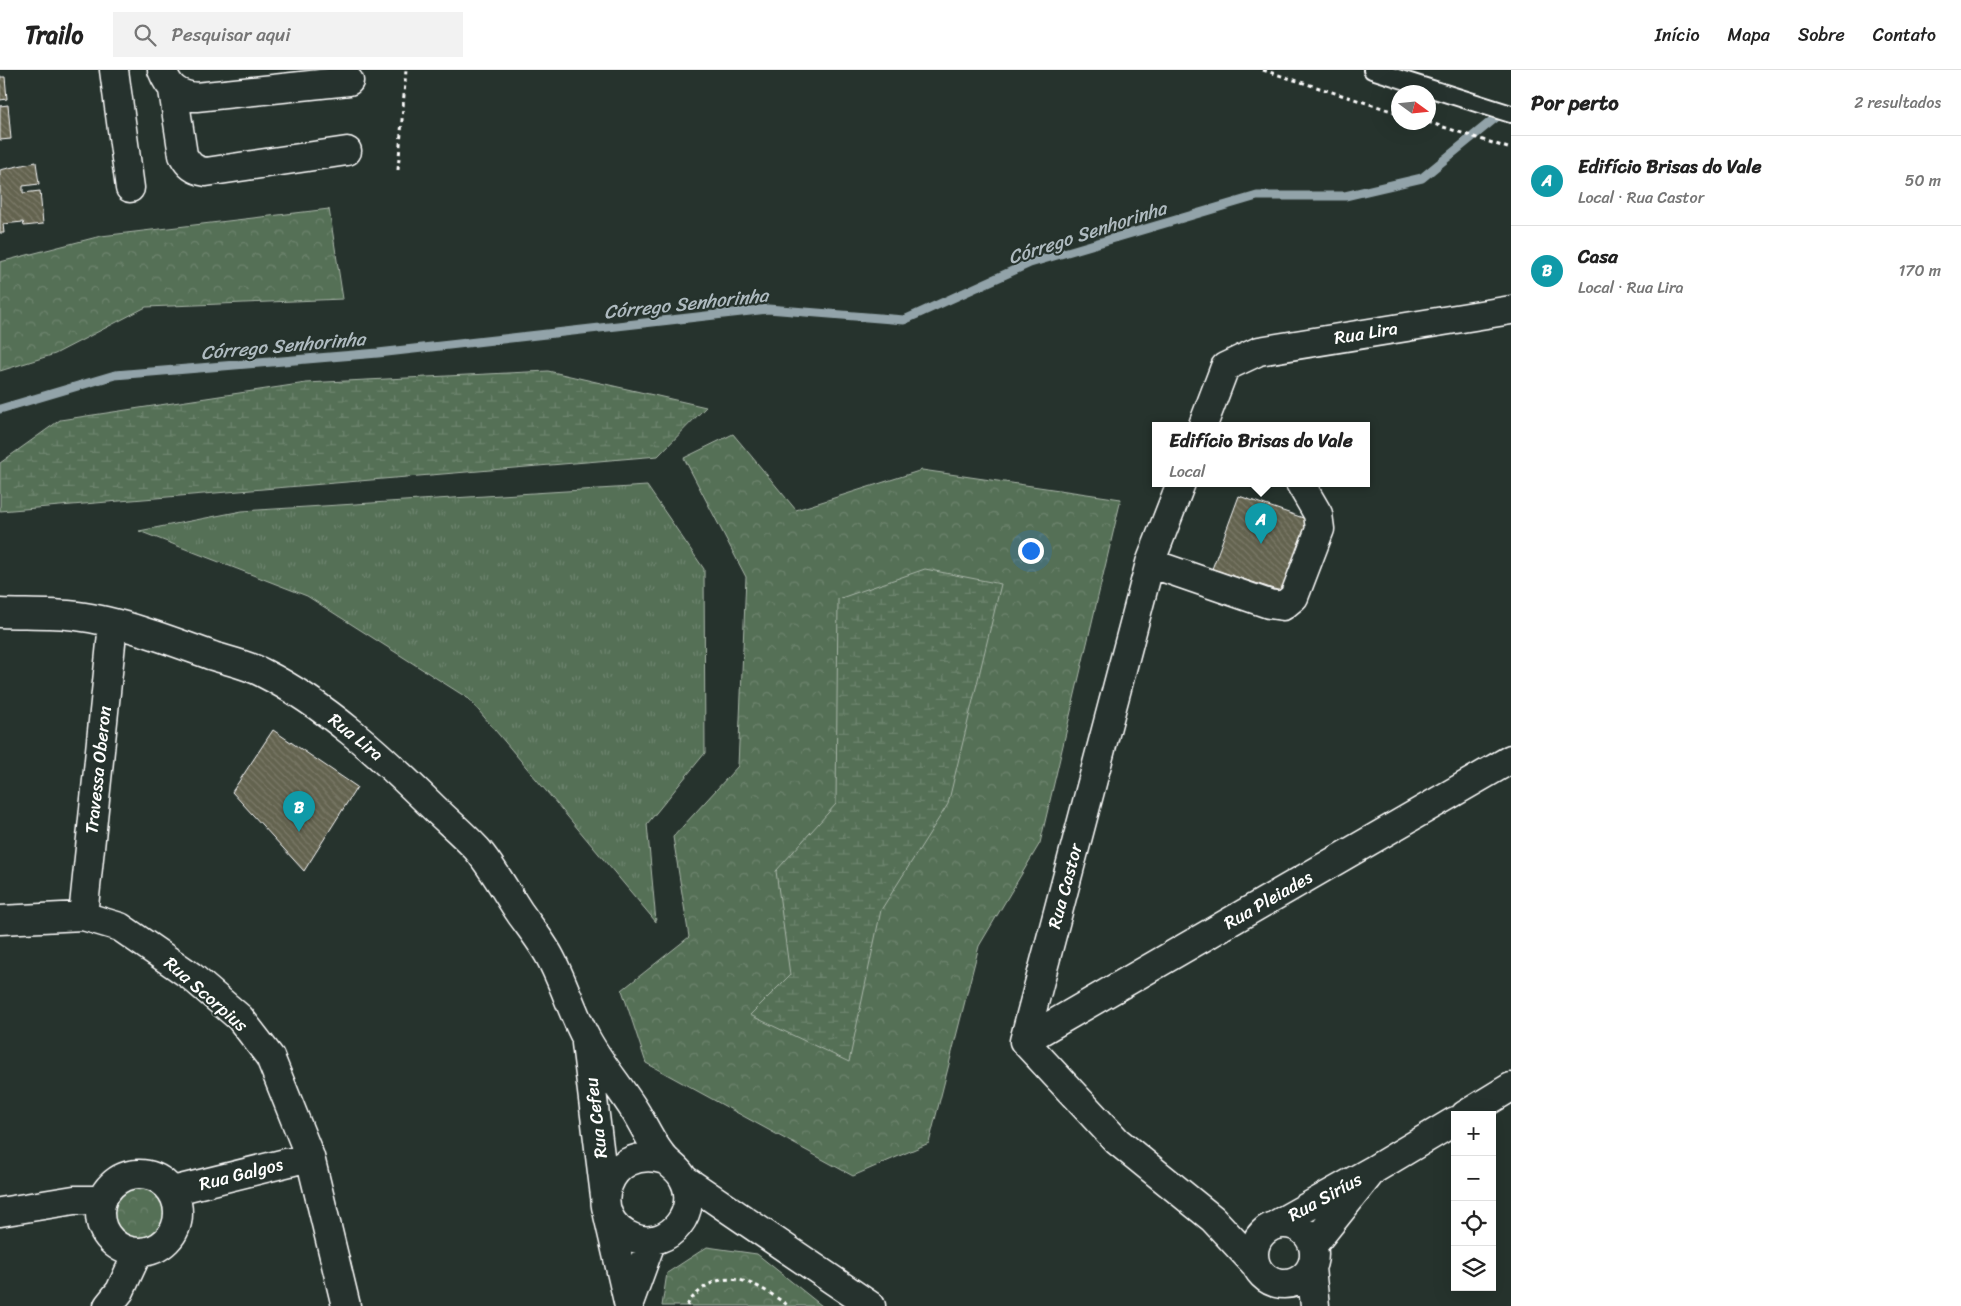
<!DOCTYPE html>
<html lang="pt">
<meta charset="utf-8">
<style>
:root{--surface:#fff;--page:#f2f2f2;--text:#222;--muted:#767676;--line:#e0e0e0;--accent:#2563eb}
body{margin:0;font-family:Sriracha,sans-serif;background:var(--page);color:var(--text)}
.controls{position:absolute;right:15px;bottom:15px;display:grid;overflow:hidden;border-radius:0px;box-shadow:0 5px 20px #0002}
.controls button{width:45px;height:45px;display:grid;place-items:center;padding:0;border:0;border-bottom:1px solid var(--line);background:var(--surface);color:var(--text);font:25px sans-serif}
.compass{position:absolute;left:1391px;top:15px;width:45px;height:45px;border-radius:50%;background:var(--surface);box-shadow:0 5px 20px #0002;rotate:105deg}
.you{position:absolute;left:1030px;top:480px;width:18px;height:18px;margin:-12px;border:4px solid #fff;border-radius:50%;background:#1a73e8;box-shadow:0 0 0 8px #1a73e833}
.badge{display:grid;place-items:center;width:32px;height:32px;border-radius:50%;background:var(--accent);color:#fff;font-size:16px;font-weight:700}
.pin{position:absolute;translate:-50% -41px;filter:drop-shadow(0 1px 2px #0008)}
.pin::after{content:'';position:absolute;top:26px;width:18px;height:15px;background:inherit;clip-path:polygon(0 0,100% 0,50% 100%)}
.popup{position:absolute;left:1152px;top:352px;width:218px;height:65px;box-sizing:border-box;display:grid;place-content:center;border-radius:0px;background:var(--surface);filter:drop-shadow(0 1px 4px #0005);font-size:16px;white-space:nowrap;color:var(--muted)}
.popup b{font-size:19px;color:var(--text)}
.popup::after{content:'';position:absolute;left:50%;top:100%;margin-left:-10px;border:10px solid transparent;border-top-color:var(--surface)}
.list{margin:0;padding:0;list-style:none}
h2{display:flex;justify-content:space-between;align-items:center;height:65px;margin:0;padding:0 20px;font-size:21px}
h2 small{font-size:16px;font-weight:400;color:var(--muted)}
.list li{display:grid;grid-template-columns:32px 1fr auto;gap:15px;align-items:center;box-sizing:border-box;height:90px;padding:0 20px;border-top:1px solid var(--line)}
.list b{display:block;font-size:19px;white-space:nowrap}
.list p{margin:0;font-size:16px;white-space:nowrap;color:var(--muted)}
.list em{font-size:16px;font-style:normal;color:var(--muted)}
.icon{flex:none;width:28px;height:28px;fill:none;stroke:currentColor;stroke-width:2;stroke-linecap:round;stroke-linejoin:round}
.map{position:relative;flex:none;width:1511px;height:1236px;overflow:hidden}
header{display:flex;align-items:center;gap:30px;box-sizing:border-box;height:70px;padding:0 25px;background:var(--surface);border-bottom:1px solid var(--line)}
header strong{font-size:24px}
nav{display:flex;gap:28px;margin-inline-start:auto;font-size:18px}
.search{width:350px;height:45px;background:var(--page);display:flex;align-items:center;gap:12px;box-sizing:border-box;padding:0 18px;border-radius:0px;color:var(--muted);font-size:19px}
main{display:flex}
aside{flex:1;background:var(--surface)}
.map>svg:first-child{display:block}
</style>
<header>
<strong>Trailo</strong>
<div class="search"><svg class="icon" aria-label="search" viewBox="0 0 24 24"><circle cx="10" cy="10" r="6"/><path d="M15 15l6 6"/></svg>Pesquisar aqui</div>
<nav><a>Início</a><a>Mapa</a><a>Sobre</a><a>Contato</a></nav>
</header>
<main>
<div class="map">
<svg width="1511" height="1236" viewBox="0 0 1511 1236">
<defs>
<pattern id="grass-tufts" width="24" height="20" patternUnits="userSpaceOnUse" patternTransform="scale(1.25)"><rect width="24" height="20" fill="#556f56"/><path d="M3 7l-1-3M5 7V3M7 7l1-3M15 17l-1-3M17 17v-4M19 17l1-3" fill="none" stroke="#6e856f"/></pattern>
<pattern id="forest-crowns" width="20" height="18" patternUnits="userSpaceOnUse" patternTransform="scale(1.25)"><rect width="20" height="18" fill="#556f56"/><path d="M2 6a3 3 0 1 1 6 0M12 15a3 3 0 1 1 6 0" fill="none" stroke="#6e856f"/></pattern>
<pattern id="wetland-marsh" width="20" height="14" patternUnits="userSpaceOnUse" patternTransform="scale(1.25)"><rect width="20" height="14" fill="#556f56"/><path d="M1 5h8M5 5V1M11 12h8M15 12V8" fill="none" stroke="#6e856f"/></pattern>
<pattern id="building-back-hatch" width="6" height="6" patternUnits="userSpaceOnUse" patternTransform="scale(1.25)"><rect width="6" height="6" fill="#64634f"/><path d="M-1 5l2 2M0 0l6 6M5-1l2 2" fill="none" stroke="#7b7a69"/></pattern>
</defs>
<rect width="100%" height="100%" fill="#26332d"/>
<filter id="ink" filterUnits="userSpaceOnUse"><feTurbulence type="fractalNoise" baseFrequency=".02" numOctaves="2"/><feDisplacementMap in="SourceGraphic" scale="10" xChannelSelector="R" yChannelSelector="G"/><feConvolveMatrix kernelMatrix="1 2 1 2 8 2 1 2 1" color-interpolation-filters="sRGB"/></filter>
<g filter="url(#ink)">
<!-- grass -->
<path fill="url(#grass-tufts)" stroke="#aab7aa" d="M647 416 704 499 705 683 647 754 656 852 469 629 307 526 139 461 242 441Z"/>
<!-- forest -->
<path fill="url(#forest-crowns)" stroke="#aab7aa" d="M329 139 343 229 146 237 55 284 0 301V192L101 166Z
M733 364 796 440 922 400 1121 429 1040 773 979 876 929 1073 853 1106 646 993 622 920 689 867 673 767 738 696 746 507 684 388Z
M113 1144a27 27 0 1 1 54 0a27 27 0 1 1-54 0Z
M707 1177 757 1184 822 1236H662L667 1203Z"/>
<!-- wetland -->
<path fill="url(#wetland-marsh)" stroke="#aab7aa" d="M548 301 706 337 658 386 0 441V393L60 350 306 313Z
M925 499 1001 514 948 734 881 840 849 992 750 945 790 905 776 801 836 734 838 529Z"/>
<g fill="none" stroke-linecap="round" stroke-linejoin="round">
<!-- stream -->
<path stroke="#92a3a9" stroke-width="9" d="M0 339 115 305 378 283 768 239 904 250 1030 193 1257 126H1345L1422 108 1505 40"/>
</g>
<!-- building -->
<path fill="url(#building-back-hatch)" stroke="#fff" d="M0 7H5L7 29 0 30Z
M8 35 11 69 0 70V36Z
M36 92 39 114 23 116V123L40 121 43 154 24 156 23 152 3 154 4 163H0V100Z
M1239 426 1309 450 1283 522 1212 499Z
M273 660 357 717 304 801 232 722Z"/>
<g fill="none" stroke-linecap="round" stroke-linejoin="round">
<defs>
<path id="lane" d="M1372 0 1511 44"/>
<path id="street" d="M114 0 130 118
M162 0C169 18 177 25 196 27L349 11
M173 20 183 85C189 96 194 100 206 102L347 81
M1203 355 1225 297 1259 281 1511 240
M1181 413 1150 493 1024 971 1117 1071 1213 1149 1254 1193
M1150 493 1269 534 1283 536 1294 527 1320 459 1318 444 1300 413
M0 543C25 544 52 543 77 546 119 551 172 571 213 586 229 591 248 595 263 603 326 635 380 685 430 734 445 749 462 763 477 779 493 798 506 822 520 843 530 857 542 872 550 887 564 913 572 942 586 968 600 994 620 1017 635 1041 645 1057 654 1079 667 1091 673 1097 679 1100 683 1108 701 1139 670 1181 634 1168 581 1148 608 1072 665 1090
M83 846 113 554
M0 850 83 846 120 857 191 906 240 948 270 987 310 1087 346 1236
M1024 971 1511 689
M586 973 605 1126
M1465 1045 1511 1017
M1373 1100 1455 1051
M100 1143a39 39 0 1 1 78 0a39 39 0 1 1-78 0Z
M684 1109 871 1236
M172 1121 310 1087
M0 1142 74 1130H102
M608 1145 629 1236
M1254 1184a30 30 0 1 1 60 0a30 30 0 1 1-60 0Z
M1277 1154 1373 1100 1313 1175
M1311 1198 1315 1236
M629 1233 652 1170
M108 1236 120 1221 138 1182"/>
</defs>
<!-- lane casing -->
<use href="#lane" stroke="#fff" stroke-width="20"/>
<!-- street casing -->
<use href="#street" stroke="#fff" stroke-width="31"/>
<!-- path -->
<path stroke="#fff" stroke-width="3" stroke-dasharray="4 4" stroke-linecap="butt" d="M1263 0 1398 43
M1428 52 1511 79
M398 100 406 0
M687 1236C690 1228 696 1225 702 1219 732 1196 763 1218 789 1236"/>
<!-- lane -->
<use href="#lane" stroke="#26332d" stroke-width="16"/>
<!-- street -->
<use href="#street" stroke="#26332d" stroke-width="28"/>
</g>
</g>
<g text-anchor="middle" stroke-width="4" stroke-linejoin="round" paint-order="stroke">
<!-- street labels -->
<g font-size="18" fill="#fff" stroke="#26332d">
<text transform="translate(1366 263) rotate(-9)" y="6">Rua Lira</text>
<text transform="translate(356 667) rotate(39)" y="6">Rua Lira</text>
<text transform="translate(98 700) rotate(-84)" y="6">Travessa Oberon</text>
<text transform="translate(1065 816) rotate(-75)" y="6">Rua Castor</text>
<text transform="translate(1268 830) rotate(-30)" y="6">Rua Pleiades</text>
<text transform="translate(206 924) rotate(41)" y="6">Rua Scorpius</text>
<text transform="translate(596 1048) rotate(-97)" y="6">Rua Cefeu</text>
<text transform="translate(241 1104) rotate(-14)" y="6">Rua Galgos</text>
<text transform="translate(1325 1127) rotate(-29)" y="6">Rua Siríus</text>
</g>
<!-- water labels -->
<g font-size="19" font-style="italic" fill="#aebabf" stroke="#26332d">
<text transform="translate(1087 162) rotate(-18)" y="7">Córrego Senhorinha</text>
<text transform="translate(686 233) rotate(-6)" y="7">Córrego Senhorinha</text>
<text transform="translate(283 275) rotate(-5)" y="7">Córrego Senhorinha</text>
</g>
</g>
</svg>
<div class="controls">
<button>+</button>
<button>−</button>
<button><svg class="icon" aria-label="locate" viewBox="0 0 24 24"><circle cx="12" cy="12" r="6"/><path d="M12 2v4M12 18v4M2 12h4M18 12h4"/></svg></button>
<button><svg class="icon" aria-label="layers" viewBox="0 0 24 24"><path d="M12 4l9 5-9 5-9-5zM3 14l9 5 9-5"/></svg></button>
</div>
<svg class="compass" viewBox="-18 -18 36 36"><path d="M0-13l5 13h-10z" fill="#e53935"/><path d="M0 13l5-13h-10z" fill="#767676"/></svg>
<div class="you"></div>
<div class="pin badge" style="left:1261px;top:474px;background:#0f9aa8">A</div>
<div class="popup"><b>Edifício Brisas do Vale</b>Local</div>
<div class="pin badge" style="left:299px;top:762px;background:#0f9aa8">B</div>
</div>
<aside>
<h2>Por perto<small>2 resultados</small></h2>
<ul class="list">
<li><span class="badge" style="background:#0f9aa8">A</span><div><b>Edifício Brisas do Vale</b><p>Local · Rua Castor</p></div><em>50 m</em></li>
<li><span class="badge" style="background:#0f9aa8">B</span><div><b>Casa</b><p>Local · Rua Lira</p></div><em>170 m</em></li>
</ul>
</aside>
</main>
